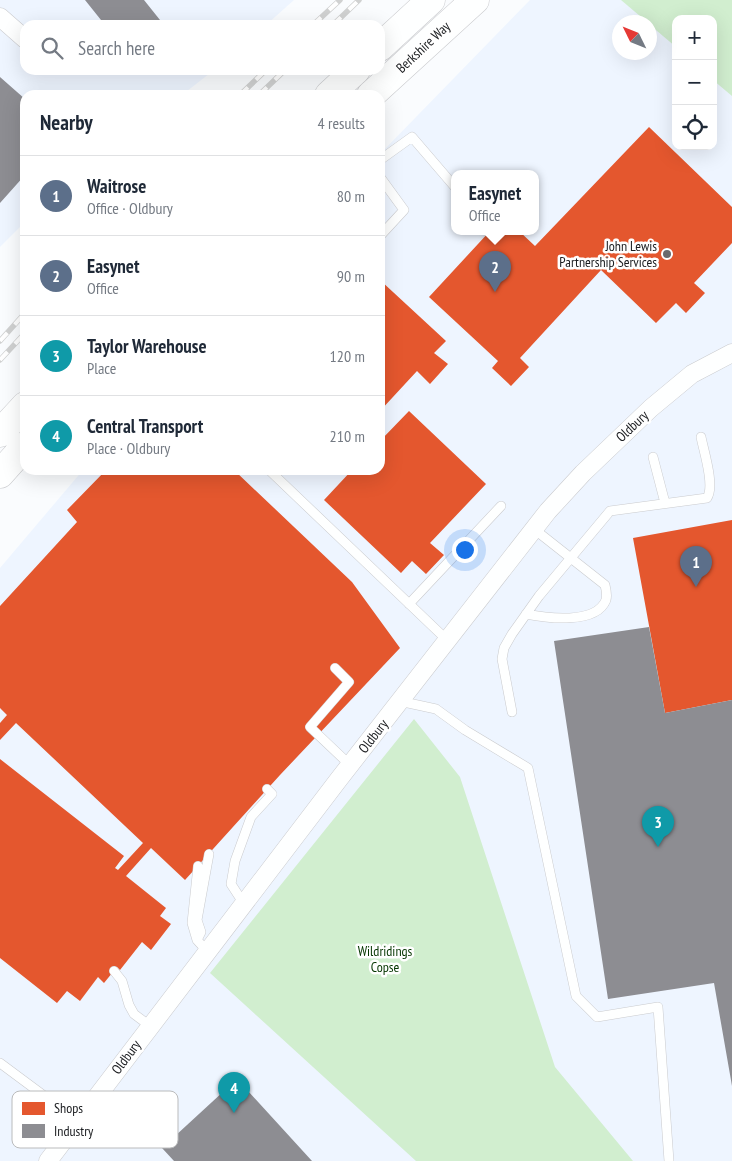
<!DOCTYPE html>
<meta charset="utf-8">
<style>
:root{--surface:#fff;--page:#f6f6f7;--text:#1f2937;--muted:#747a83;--line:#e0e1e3;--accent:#111827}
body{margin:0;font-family:"PT Sans Narrow",sans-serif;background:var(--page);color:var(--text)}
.controls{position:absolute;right:15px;top:15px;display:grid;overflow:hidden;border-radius:10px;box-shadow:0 5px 20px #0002}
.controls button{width:45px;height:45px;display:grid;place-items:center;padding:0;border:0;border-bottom:1px solid var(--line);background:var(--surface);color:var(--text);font:25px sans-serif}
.compass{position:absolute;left:612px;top:15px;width:45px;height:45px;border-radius:50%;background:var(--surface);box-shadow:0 5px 20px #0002;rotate:313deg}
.you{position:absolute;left:464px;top:549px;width:18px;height:18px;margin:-12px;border:4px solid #fff;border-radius:50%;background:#1a73e8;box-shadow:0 0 0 8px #1a73e833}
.badge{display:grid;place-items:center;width:32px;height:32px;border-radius:50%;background:var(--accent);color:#fff;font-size:16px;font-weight:700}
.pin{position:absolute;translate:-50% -41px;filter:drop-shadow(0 1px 2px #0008)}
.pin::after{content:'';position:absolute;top:26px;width:18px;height:15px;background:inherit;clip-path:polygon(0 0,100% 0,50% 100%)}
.popup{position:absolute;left:451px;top:170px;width:88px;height:65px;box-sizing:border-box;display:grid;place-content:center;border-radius:10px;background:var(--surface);filter:drop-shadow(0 1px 4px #0005);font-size:16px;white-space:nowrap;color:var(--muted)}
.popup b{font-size:19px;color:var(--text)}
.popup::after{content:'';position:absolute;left:50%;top:100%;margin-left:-10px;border:10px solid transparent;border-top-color:var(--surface)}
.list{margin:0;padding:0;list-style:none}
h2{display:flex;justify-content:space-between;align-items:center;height:65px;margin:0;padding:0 20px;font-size:21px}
h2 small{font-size:16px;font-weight:400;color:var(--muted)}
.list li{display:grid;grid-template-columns:32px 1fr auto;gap:15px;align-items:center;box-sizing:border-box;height:80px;padding:0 20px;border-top:1px solid var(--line)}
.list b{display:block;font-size:19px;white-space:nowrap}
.list p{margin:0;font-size:16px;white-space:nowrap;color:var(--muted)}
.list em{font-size:16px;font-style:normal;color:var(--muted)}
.icon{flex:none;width:28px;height:28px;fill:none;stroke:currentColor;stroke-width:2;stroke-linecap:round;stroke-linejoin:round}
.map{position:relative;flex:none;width:732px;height:1161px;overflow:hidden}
.search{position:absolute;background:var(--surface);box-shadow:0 5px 20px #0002;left:20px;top:20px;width:365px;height:55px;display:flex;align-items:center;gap:12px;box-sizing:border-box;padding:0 18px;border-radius:15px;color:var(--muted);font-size:19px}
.panel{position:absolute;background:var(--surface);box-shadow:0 5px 20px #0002;left:20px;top:90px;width:365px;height:385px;border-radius:15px}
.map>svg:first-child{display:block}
</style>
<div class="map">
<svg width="732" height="1161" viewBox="0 0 732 1161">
<rect width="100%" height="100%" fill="#fafcfe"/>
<!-- built -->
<path fill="#eef5ff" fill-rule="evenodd" d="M0 0H294L266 25H25V70H214L182 95H25V222L0 247Z
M530 0H732V1161H0V568L83 470H380V154ZM676 19H713V146H676ZM620 22H650V52H620ZM455 173H535V231H455Z"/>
<!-- green -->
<path fill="#d1eecf" d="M621 0H732V96L713 80V19H676V47L650 25V22H647Z
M414 719 460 777 555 1067 633 1161H416L210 973Z"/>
<!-- shops -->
<path fill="#e4572e" d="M649 127 732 207V243L694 283 705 293 686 313 676 303 656 323 601 270 520 358 529 367 511 386 492 368 498 361 429 297 490 231H519L535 246Z
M380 280 446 341 434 353 448 364 430 384 417 371 380 411Z
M409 411 486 484 430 543 444 555 426 574 412 561 401 573 324 500 352 470H380V441Z
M106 470H234L352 582 400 648 280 775 185 880 151 848 126 876 166 908 160 916 171 924 151 950 142 942 120 970 117 967 104 983 98 977 80 1001 67 991 57 1003 0 958V759L124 856 115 868 118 870 143 843 16 723 0 740V723L7 715 0 708V606L77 522 67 510Z
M732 520V700L665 713 633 538Z"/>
<!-- industry -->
<path fill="#8d8d92" d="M85 0H144L160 20 154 25H105Z
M0 77 25 99V175L0 203Z
M649 627 665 713 732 700V1086L714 983 608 999 554 641Z
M237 1079 312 1161H174L162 1148Z"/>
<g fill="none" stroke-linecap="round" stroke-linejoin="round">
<defs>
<path id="lane" d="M380 160 412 137 454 186
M380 177 404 210 380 236
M653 457 665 503
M269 470 447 640
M409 604 501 506
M526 614C546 618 596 625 606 600 607 596 606 589 605 585L534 529
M335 668 349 682 310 727 350 765
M399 701 436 709 465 730 528 768 576 996 597 1017 658 1007 669 1161
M512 712 502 659 504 648 512 634 539 596 610 511 707 498C715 486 704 452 701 437
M198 866 192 923 197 940 208 952
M244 904 231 884 235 861 251 817 272 794 267 789
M197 940 201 932 197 920 209 854
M114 971 122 981 129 1005 134 1014 150 1026
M0 1063 78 1121"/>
<path id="street" d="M0 17 25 39
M48 1161 339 779 548 511 583 473 651 408 692 374 732 353"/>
<path id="highway" d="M380 47 431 0
M329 95 356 70
M371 95 475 0
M0 433 25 406
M0 474 25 446"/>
</defs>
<!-- lane casing -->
<use href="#lane" stroke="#cacbce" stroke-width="10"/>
<!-- street casing -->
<use href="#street" stroke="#cacbce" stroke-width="19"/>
<!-- highway casing -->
<use href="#highway" stroke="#cacbce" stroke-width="29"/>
<!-- lane -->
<use href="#lane" stroke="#feffff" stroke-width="9"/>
<!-- street -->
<use href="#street" stroke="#feffff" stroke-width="18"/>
<!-- highway -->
<use href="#highway" stroke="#feffff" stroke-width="28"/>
<defs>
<path id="rail" d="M313 25 340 0
M333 25 359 0
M240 95 266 70
M259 95 285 70
M0 341 25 313
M0 360 25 333"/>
</defs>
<!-- rail casing -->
<use href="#rail" stroke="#d0d1d1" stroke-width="5.5"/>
<!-- rail -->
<use href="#rail" stroke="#fff" stroke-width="4" stroke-dasharray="11" stroke-linecap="butt"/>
</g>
<!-- markers -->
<circle fill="#686a6d" stroke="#fff" stroke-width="2" cx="667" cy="254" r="5"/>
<g text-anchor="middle" stroke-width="5" stroke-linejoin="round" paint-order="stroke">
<!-- street labels -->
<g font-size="14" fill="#1a1c1f" stroke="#fff">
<text transform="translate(423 47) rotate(-43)" y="5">Berkshire Way</text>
<text transform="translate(632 426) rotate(-43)" y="5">Oldbury</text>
<text transform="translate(373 736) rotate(-52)" y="5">Oldbury</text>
<text transform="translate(126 1057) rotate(-53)" y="5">Oldbury</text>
</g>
<!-- poi labels -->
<g font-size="14" fill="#1a1c1f" stroke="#fff" text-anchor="end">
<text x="657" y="251">John Lewis<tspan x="657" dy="16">Partnership Services</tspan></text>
</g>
<!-- park labels -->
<g font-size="14" fill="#053601" stroke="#fff">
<text x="385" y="956">Wildridings<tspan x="385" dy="16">Copse</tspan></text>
</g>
</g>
<!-- legend -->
<rect x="12" y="1091" width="166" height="57" rx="8" fill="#fff" stroke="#babbbc" stroke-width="1"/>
<rect x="22" y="1102" width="23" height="13" fill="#e4572e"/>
<rect x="22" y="1124" width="23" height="14" fill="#8d8d92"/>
<g font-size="14" fill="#1a1c1f">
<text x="54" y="1113">Shops</text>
<text x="54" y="1136">Industry</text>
</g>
</svg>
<div class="controls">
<button>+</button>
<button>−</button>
<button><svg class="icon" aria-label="locate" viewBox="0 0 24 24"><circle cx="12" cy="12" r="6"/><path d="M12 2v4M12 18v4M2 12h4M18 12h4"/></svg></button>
</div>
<svg class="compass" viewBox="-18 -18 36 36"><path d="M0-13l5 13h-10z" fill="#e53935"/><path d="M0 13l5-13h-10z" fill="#747a83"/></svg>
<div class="you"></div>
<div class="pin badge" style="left:696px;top:587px;background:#5c6f8a">1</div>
<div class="pin badge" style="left:495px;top:292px;background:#5c6f8a">2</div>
<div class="popup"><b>Easynet</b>Office</div>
<div class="pin badge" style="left:658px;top:847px;background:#0f9aa8">3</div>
<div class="pin badge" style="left:234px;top:1113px;background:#0f9aa8">4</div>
<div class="search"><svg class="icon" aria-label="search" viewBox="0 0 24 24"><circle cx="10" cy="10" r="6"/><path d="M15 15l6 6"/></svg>Search here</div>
<section class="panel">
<h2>Nearby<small>4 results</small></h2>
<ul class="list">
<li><span class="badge" style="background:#5c6f8a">1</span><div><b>Waitrose</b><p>Office · Oldbury</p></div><em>80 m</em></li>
<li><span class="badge" style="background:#5c6f8a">2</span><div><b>Easynet</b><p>Office</p></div><em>90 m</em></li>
<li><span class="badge" style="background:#0f9aa8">3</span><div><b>Taylor Warehouse</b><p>Place</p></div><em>120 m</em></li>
<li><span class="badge" style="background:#0f9aa8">4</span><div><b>Central Transport</b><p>Place · Oldbury</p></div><em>210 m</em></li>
</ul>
</section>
</div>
